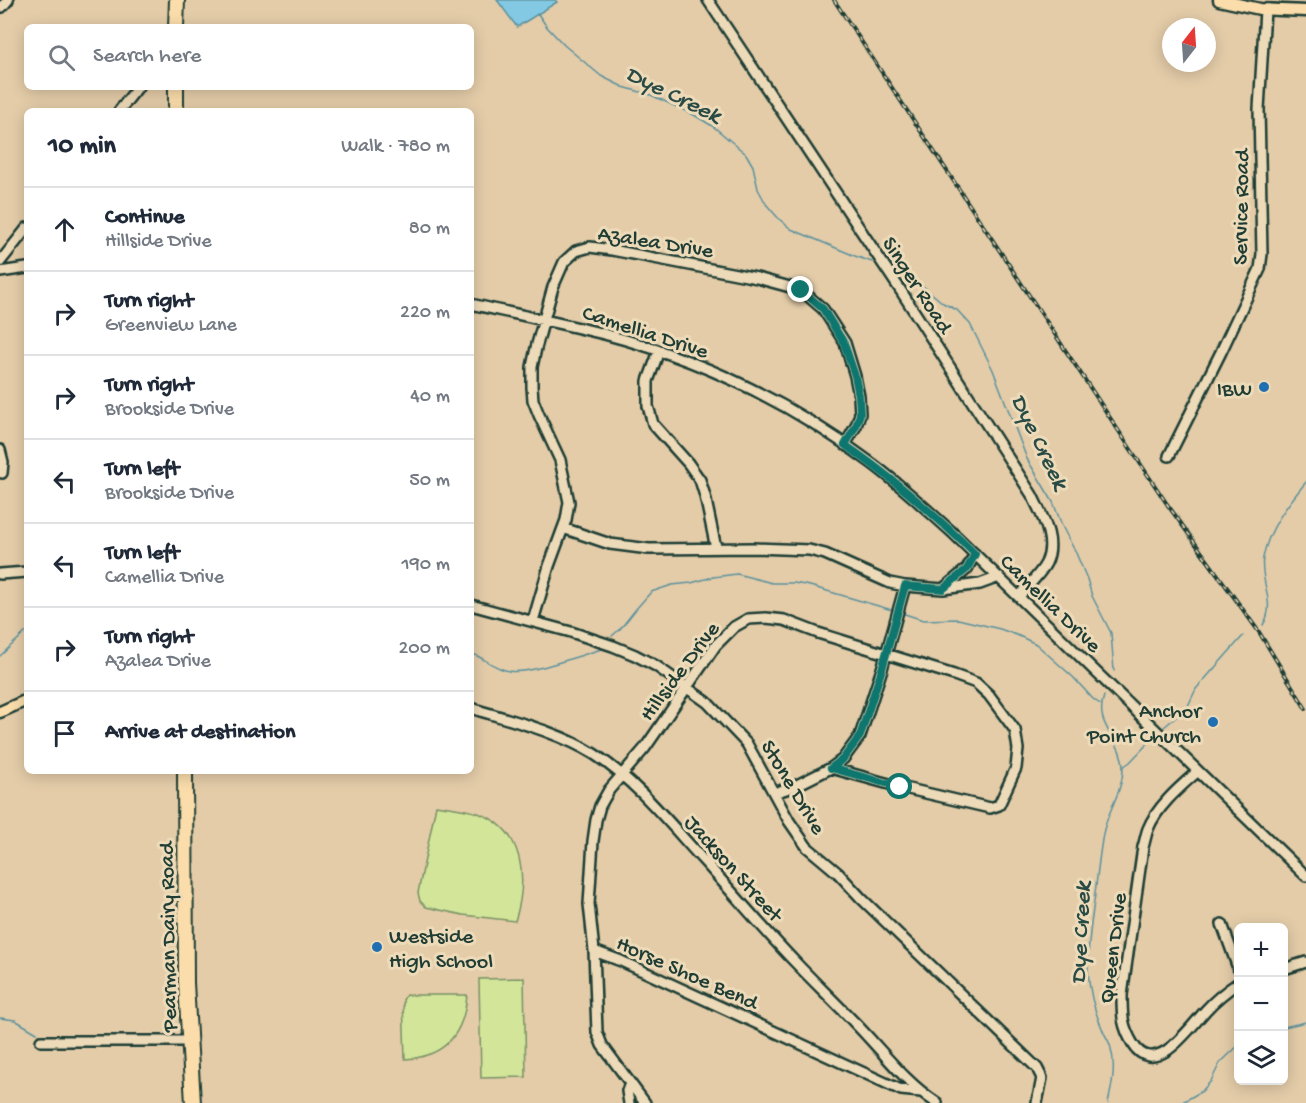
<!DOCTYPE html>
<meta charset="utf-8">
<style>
:root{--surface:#fff;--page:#f2f2f3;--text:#1f2937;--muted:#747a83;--line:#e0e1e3}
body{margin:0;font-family:"Gochi Hand",sans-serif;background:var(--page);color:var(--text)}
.controls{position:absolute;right:18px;bottom:18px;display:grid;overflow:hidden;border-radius:9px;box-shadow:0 3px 15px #0003}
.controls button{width:54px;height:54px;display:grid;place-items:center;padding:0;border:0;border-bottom:2px solid var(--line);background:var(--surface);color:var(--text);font:30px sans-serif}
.compass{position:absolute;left:1162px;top:18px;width:54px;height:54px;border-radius:50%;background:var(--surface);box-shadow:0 3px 15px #0003;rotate:17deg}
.stop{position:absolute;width:18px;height:18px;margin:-14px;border:4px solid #0f766e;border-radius:50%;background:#fff}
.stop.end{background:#0f766e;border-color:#fff;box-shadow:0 2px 6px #0008}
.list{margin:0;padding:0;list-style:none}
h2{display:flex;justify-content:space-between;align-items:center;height:78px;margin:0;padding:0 24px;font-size:26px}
h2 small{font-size:20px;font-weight:400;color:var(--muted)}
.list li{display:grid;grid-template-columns:39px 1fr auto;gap:18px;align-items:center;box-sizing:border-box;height:84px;padding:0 24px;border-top:2px solid var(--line)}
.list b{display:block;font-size:22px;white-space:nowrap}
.list p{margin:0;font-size:20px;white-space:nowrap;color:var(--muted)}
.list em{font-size:20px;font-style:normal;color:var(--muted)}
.icon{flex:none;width:33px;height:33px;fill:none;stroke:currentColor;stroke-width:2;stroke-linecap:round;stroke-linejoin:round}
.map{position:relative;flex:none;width:1306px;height:1103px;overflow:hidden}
.search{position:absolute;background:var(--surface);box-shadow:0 3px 15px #0003;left:24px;top:24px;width:450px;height:66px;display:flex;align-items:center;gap:15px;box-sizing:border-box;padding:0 21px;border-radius:9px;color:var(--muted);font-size:22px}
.panel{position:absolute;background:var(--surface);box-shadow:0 3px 15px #0003;left:24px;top:108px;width:450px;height:666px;border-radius:9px}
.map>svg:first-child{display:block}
</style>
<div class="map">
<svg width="1306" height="1103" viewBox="0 0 1306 1103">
<rect width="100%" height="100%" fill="#e4cca8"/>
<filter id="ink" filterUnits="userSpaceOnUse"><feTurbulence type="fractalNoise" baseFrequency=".0167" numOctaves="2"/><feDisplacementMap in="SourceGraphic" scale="12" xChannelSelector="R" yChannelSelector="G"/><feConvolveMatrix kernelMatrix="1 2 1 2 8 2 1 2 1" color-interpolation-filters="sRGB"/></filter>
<g filter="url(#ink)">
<!-- green -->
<path fill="#d2e599" stroke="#789166" stroke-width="1.5" d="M436 805C449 807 465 809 478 813 525 829 528 880 515 921L463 915 426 907 420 901 418 893Z
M524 978 526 1077 481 1078 479 979Z
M406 995H467C464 1033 445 1057 405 1059L403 1000Z"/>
<!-- water -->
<path fill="#83c9e4" stroke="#5b919e" stroke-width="1.5" d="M497 0H555L557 2 517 27Z"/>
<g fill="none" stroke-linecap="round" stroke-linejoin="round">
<!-- stream -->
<path stroke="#5b919e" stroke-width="1.5" d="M538 14 547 27 564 45 601 76 623 87 651 95 694 115 714 127 746 154 753 166 758 189 766 204 779 219 791 229 855 256 872 262
M888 260 910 275 943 303 957 310 970 324 993 370 1027 459 1053 502 1063 528 1076 553 1087 579 1092 596 1111 633 1114 671
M902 613 923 620 958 619 1000 629 1019 636 1036 644 1073 677 1093 699 1100 704
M1263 625C1277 603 1259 581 1263 558 1268 529 1288 504 1306 482
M612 636 621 628 636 609 651 592 672 585 691 583 713 577 737 574 772 583H794L810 586 892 610
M471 653C484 658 495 669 509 671 528 675 581 655 602 649
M0 656 27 631
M1104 696C1093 727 1123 739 1123 768 1123 791 1107 812 1103 834 1099 856 1097 879 1094 902 1091 924 1087 948 1088 970 1089 990 1094 1010 1102 1028 1104 1035 1110 1041 1111 1049 1116 1066 1112 1086 1108 1103
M1164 727 1187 708 1196 689 1243 636
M1123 767 1130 762 1151 740
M0 1018 15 1020 37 1033
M1284 1027 1306 1022
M1181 1103 1202 1091 1211 1081 1220 1063 1238 1046"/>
<defs>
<path id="minor" d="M708 0 901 291 1032 495C1042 516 1057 540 1046 563 1040 575 1027 586 1019 597
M0 6 2 7 8 0
M119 111 138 87
M0 262 27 228
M0 272 27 268
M471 304C515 314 560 323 604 334 700 359 791 403 870 462 899 483 926 509 953 533L1306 876
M659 351 648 381V406L653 424 688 463 700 480 705 496 716 548
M0 450 3 462 2 473
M1169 456 1221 352 1260 269 1262 254 1259 109 1265 10
M563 528 610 544 649 549 753 548 809 550 825 554 890 583 905 586 943 589 967 569 975 554
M0 574 27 572
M943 589 980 584 999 577
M471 605 571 632 613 646 635 655 656 666 707 702 747 744 789 821 807 847 838 873 861 898 1037 1068 1042 1078 1037 1103
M533 621 549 566 566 520 569 502 560 460 539 415 533 400 532 387V367L536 348 553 287 564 262 576 251 590 247 612 250 757 278 801 290 823 309 845 343 855 376 859 396 860 414 856 426 845 445
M471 708C512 721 557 731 594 754 637 782 670 824 704 861 735 895 764 930 796 963 814 982 834 1001 853 1021 881 1049 904 1082 937 1103
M831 768 843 759 860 736 882 669 905 586
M1198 771C1181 786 1157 806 1148 829 1146 834 1145 841 1143 847L1122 995C1122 1016 1122 1026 1133 1044 1155 1080 1191 1026 1206 1010 1216 999 1226 991 1238 983
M1222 924 1238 968
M594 951 589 904 593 841 596 820 600 806 609 790 645 748 716 645 734 627 748 619 766 618 784 620 818 633 954 675 976 683 989 695 1015 730 1018 749 1016 768 999 805 990 808 900 787 831 768 795 786 774 793
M1284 969 1306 962
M41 1041H189
M629 1103 627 1091 630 1083
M645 1103 602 1045 597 1032 594 951 621 961 901 1090 921 1092"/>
<path id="major" d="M1219 0 1260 9 1306 11
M0 712 27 700"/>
<path id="highway" d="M176 27 177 0
M176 87V111
M185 771 186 983 193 1103"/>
</defs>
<!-- minor casing -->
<use href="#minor" stroke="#1f3d34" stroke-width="14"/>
<!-- major casing -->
<use href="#major" stroke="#1f3d34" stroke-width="15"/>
<!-- highway casing -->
<use href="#highway" stroke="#1f3d34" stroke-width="18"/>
<!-- minor -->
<use href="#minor" stroke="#eddab8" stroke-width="9"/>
<!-- major -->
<use href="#major" stroke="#fbddab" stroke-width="10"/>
<!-- highway -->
<use href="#highway" stroke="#fbddab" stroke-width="14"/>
<defs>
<path id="rail" d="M834 0 1167 504 1259 632 1306 709"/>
</defs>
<!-- rail casing -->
<use href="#rail" stroke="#1f3d34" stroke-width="4"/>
<!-- rail -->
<use href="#rail" stroke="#eddab8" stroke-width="1.5" stroke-dasharray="4.5" stroke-linecap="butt"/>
</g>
</g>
<g fill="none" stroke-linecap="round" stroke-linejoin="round" filter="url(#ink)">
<!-- route -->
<path stroke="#0f766e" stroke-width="8" d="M801 290 823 309 844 343 855 376 859 396 860 414 856 426 845 445C892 477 934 514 975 554L967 569 943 589 905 586 882 669 860 736 843 759 831 768 900 787"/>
</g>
<!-- markers -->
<g fill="#1f6fb2" stroke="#eddab8" stroke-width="2">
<circle cx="1264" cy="387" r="6"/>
<circle cx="1213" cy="722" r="6"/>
<circle cx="377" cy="947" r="6"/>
</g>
<g text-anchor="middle" stroke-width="6" stroke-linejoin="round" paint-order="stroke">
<!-- street labels -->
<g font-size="22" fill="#1f3d34" stroke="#eddab8">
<text transform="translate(1239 207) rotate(-89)" y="8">Service Road</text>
<text transform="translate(656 240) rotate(9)" y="8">Azalea Drive</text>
<text transform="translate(919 284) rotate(57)" y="8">Singer Road</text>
<text transform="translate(646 330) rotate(18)" y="8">Camellia Drive</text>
<text transform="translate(1052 602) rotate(44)" y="8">Camellia Drive</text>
<text transform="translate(678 670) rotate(-53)" y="8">Hillside Drive</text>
<text transform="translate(795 786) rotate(59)" y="8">Stone Drive</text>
<text transform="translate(735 867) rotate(48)" y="8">Jackson Street</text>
<text transform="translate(166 937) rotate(-91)" y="8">Pearman Dairy Road</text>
<text transform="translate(1111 948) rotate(-83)" y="8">Queen Drive</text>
<text transform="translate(688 971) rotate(24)" y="8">Horse Shoe Bend</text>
</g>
<!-- poi labels -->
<g font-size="22" fill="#1f3d34" stroke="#eddab8" text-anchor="end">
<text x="1252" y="395">IBW</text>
<text x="1201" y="717">Anchor<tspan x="1201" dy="25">Point Church</tspan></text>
<text x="389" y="942" text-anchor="start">Westside<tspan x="389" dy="25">High School</tspan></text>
</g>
<!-- water labels -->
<g font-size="24" font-style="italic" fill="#294b46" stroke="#eddab8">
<text transform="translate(674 93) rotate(26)" y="8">Dye Creek</text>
<text transform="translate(1041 441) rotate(64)" y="8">Dye Creek</text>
<text transform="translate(1079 933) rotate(-87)" y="8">Dye Creek</text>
</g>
</g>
</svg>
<div class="controls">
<button>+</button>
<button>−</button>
<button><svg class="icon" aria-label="layers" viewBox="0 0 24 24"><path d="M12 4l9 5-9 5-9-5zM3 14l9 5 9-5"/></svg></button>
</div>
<svg class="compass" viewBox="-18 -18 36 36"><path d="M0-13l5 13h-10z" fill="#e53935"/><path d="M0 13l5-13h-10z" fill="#747a83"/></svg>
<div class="stop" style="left:900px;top:787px"></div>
<div class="stop end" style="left:801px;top:290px"></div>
<div class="search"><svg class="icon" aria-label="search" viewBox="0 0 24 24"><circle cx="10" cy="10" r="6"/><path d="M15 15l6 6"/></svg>Search here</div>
<section class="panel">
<h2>10 min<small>Walk · 780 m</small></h2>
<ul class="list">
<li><svg class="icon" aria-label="ahead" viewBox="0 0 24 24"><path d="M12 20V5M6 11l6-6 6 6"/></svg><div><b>Continue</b><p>Hillside Drive</p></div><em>80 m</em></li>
<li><svg class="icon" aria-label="right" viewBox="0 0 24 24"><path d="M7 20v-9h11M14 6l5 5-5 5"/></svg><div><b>Turn right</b><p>Greenview Lane</p></div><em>220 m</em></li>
<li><svg class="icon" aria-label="right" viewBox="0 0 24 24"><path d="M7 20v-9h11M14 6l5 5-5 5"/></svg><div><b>Turn right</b><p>Brookside Drive</p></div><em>40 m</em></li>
<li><svg class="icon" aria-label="left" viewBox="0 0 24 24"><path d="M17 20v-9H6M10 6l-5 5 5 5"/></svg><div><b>Turn left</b><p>Brookside Drive</p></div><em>50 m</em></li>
<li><svg class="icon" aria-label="left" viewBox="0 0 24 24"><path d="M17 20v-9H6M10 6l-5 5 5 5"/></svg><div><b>Turn left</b><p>Camellia Drive</p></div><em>190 m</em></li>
<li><svg class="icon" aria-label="right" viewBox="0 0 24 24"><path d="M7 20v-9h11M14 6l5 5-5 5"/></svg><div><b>Turn right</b><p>Azalea Drive</p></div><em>200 m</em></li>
<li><svg class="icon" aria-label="arrive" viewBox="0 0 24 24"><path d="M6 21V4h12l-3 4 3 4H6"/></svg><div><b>Arrive at destination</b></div></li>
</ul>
</section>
</div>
